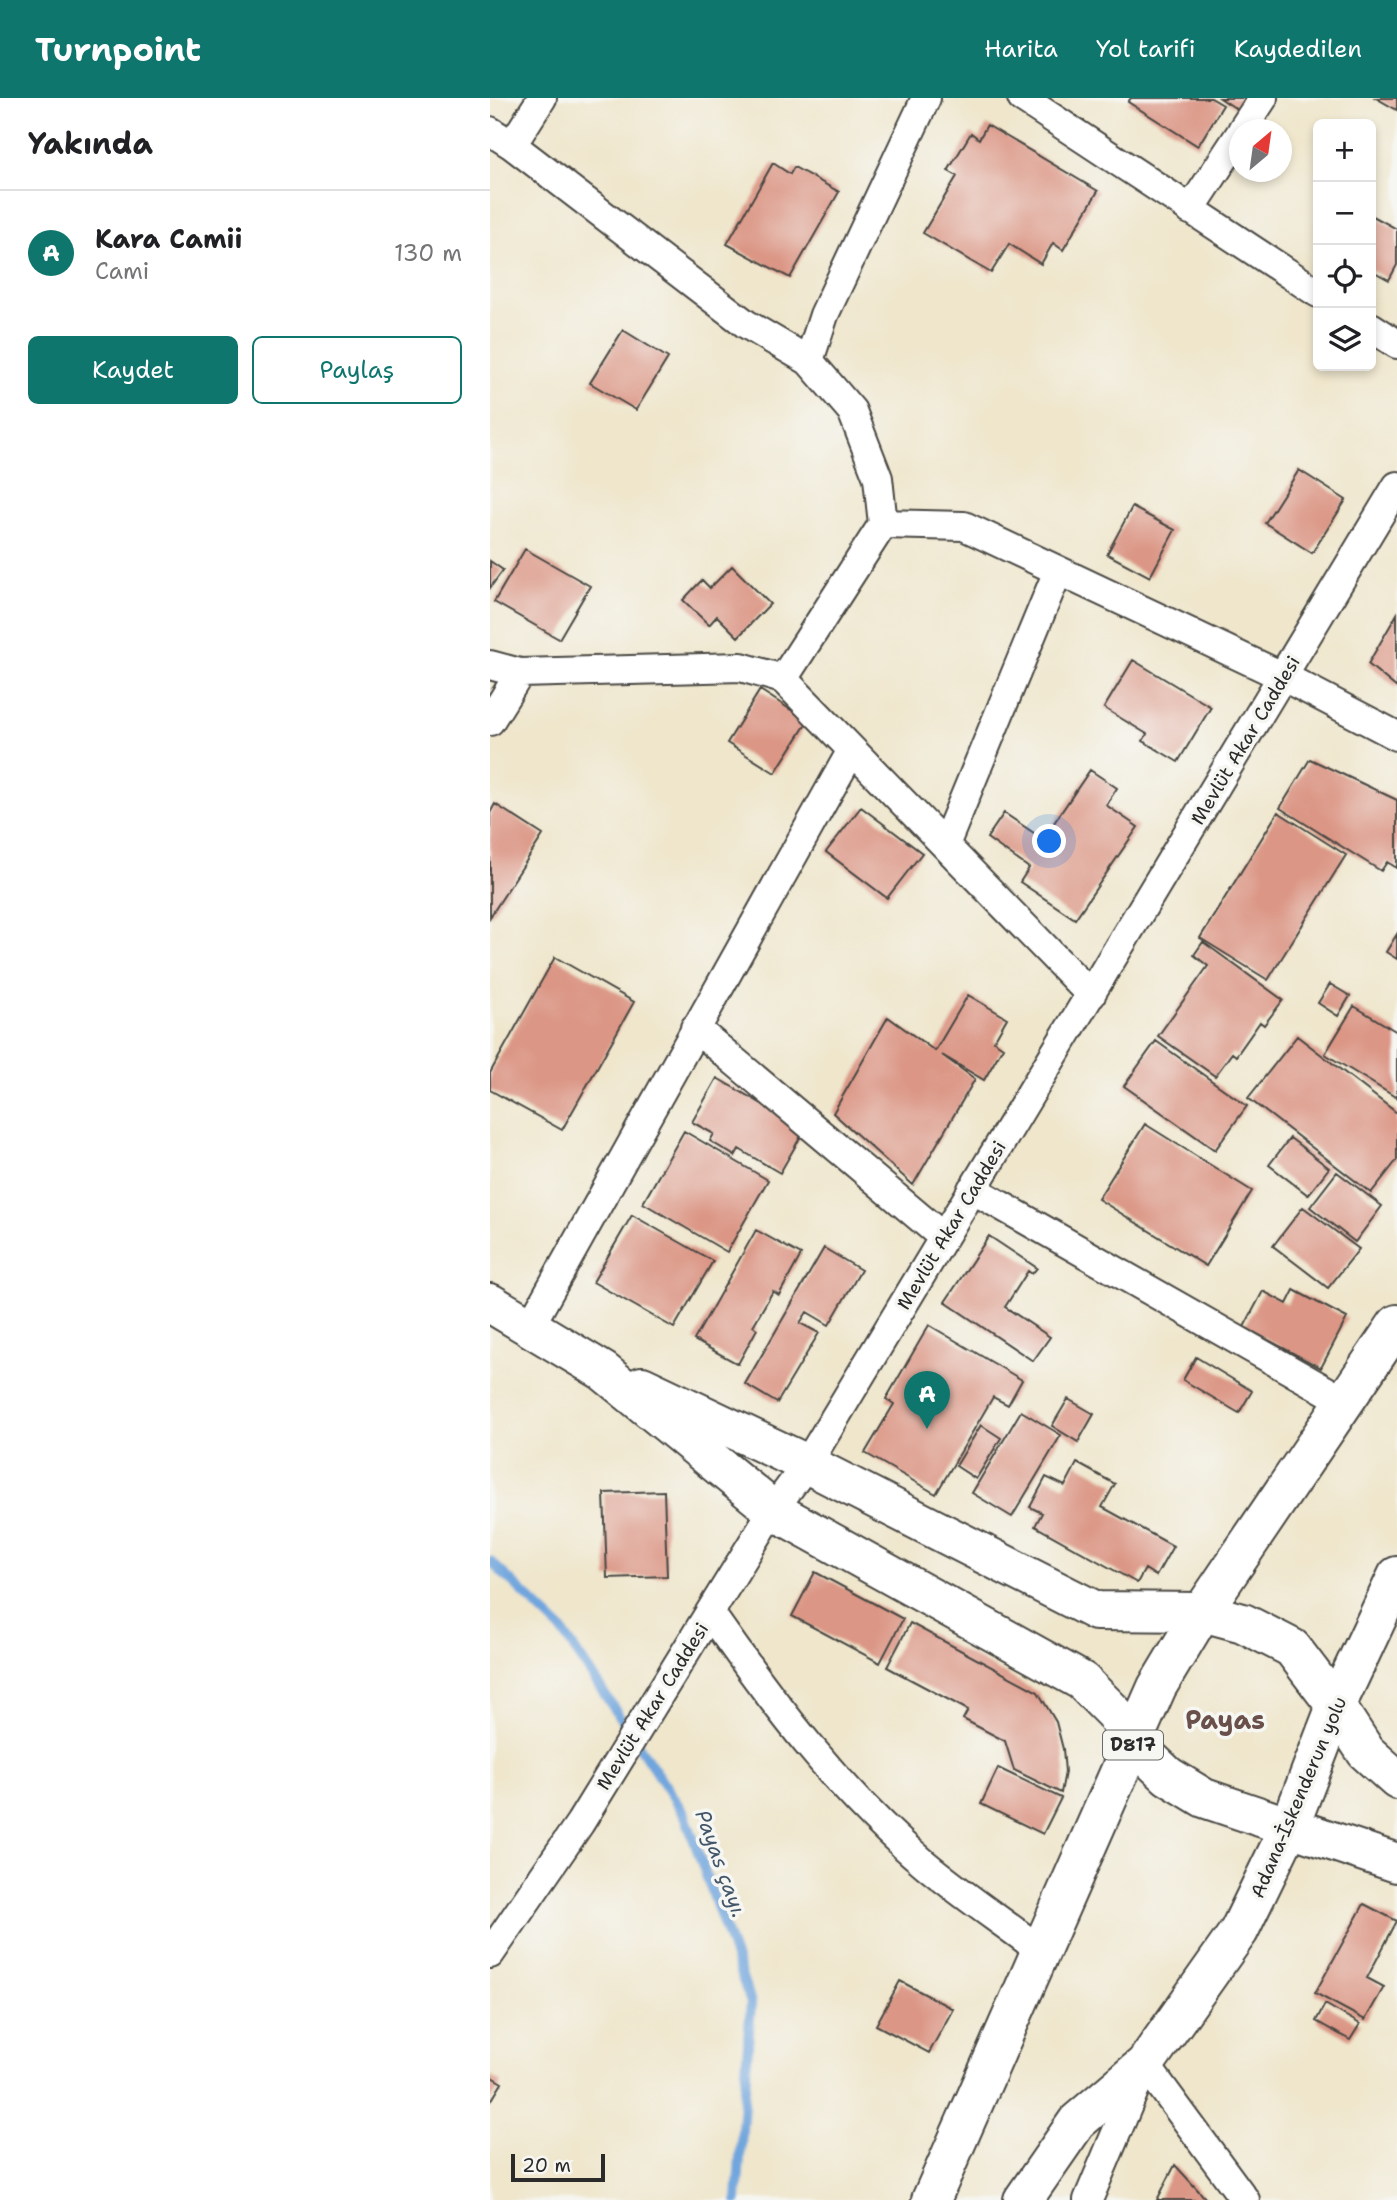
<!DOCTYPE html>
<html lang="tr">
<meta charset="utf-8">
<style>
:root{--surface:#fff;--page:#f2f2f2;--text:#202124;--muted:#757577;--line:#e0e0e0;--accent:#0f766e}
body{margin:0;font-family:"Shantell Sans",sans-serif;background:var(--page);color:var(--text)}
.controls{position:absolute;right:21px;top:21px;display:grid;overflow:hidden;border-radius:10px;box-shadow:0 4px 10px #0003}
.controls button{width:63px;height:63px;display:grid;place-items:center;padding:0;border:0;border-bottom:2px solid var(--line);background:var(--surface);color:var(--text);font:35px sans-serif}
.compass{position:absolute;left:739px;top:21px;width:63px;height:63px;border-radius:50%;background:var(--surface);box-shadow:0 4px 10px #0003;rotate:29deg}
.scale{position:absolute;left:21px;bottom:18px;width:94px;box-sizing:border-box;padding-left:7px;border:4px solid #2b2b2b;border-top:0;font-size:19px;line-height:24px;white-space:nowrap;color:#2b2b2b;-webkit-text-stroke:5px #f6f6f2;paint-order:stroke}
.you{position:absolute;left:560px;top:744px;width:24px;height:24px;margin:-18px;border:5px solid #fff;border-radius:50%;background:#1a73e8;box-shadow:0 0 0 10px #1a73e833}
.badge{display:grid;place-items:center;width:46px;height:46px;border-radius:50%;background:var(--accent);color:#fff;font-size:23px;font-weight:700}
.pin{position:absolute;translate:-50% -58px;filter:drop-shadow(0 2px 4px #0008)}
.pin::after{content:'';position:absolute;top:37px;width:24px;height:21px;background:inherit;clip-path:polygon(0 0,100% 0,50% 100%)}
.list{margin:0;padding:0;list-style:none}
h2{display:flex;justify-content:space-between;align-items:center;height:91px;margin:0;padding:0 28px;font-size:30px}
h2 small{font-size:23px;font-weight:400;color:var(--muted)}
.list li{display:grid;grid-template-columns:46px 1fr auto;gap:21px;align-items:center;box-sizing:border-box;height:126px;padding:0 28px;border-top:2px solid var(--line)}
.list b{display:block;font-size:26px;white-space:nowrap}
.list p{margin:0;font-size:23px;white-space:nowrap;color:var(--muted)}
.list em{font-size:23px;font-style:normal;color:var(--muted)}
.actions{display:flex;gap:14px;padding:21px 28px}
.actions a{flex:1;padding:16px 0;border:2px solid var(--accent);border-radius:10px;text-align:center;font-size:24px;color:var(--accent)}
.actions .main{background:var(--accent);color:#fff}
.icon{flex:none;width:38px;height:38px;fill:none;stroke:currentColor;stroke-width:2;stroke-linecap:round;stroke-linejoin:round}
.map{position:relative;flex:none;width:907px;height:2102px;overflow:hidden}
header{display:flex;align-items:center;gap:42px;box-sizing:border-box;height:98px;padding:0 35px;background:var(--accent);color:#fff}
header strong{font-size:33px}
nav{display:flex;gap:38px;margin-inline-start:auto;font-size:24px}
main{display:flex}
aside{flex:1;background:var(--surface)}
.map>svg:first-child{display:block}
</style>
<header>
<strong>Turnpoint</strong>
<nav><a>Harita</a><a>Yol tarifi</a><a>Kaydedilen</a></nav>
</header>
<main>
<aside>
<h2>Yakında<small></small></h2>
<ul class="list">
<li><span class="badge">A</span><div><b>Kara Camii</b><p>Cami</p></div><em>130 m</em></li>
</ul>
<div class="actions"><a class="main">Kaydet</a><a>Paylaş</a></div>
</aside>
<div class="map">
<svg width="907" height="2102" viewBox="0 0 907 2102">
<rect width="100%" height="100%" fill="#f6f6f2"/>
<filter id="ink" filterUnits="userSpaceOnUse"><feTurbulence type="fractalNoise" baseFrequency=".0143" numOctaves="2"/><feDisplacementMap in="SourceGraphic" scale="14" xChannelSelector="R" yChannelSelector="G"/><feConvolveMatrix kernelMatrix="1 2 1 2 8 2 1 2 1" color-interpolation-filters="sRGB"/></filter>
<filter id="wash" filterUnits="userSpaceOnUse"><feTurbulence type="fractalNoise" baseFrequency=".00686" numOctaves="4" result="noise"/><feDisplacementMap in="SourceGraphic" scale="28" xChannelSelector="R" yChannelSelector="G"/><feGaussianBlur stdDeviation="1.57" result="paint"/><feColorMatrix in="noise" values="0 0 0 0 0 0 0 0 0 0 0 0 0 0 0 0 0 1.4 0 .05"/><feComposite in="paint" operator="in"/></filter>
<g filter="url(#wash)">
<rect width="100%" height="100%" fill="#efe6cc"/>
<g fill="none" stroke-linecap="round" stroke-linejoin="round">
<!-- stream -->
<path stroke="#70a5dd" stroke-width="10" d="M0 1463 71 1531 195 1717 261 1905 247 2102"/>
</g>
<g id="blocks">
<!-- building -->
<path fill="#db9685" d="M641 0H721L733 7 708 48 638 4Z
M730 0H761L751 14Z
M886 0H907V12Z
M497 27 608 93 573 152 563 145 551 166 519 146 501 175 433 135 467 78 458 73 481 35 489 41Z
M283 65 300 76 304 69 349 94 300 180 237 146Z
M881 117 907 131V167L899 182 881 172Z
M133 232 178 260 146 312 100 285Z
M809 372 856 402 822 455 775 425Z
M642 409 685 432 660 479 617 456Z
M35 451 100 488 69 541 4 504Z
M0 463 13 472 0 490Z
M242 468 280 506 248 539 227 518 219 527 193 502 212 482 220 490Z
M907 516V590L878 566Z
M643 562 721 609 688 664 653 643 657 636 614 610Z
M270 592 318 623 285 675 237 645Z
M820 661 907 702V770L897 764 891 773 790 710Z
M600 672 627 690 616 707 648 729 585 821 530 784 539 770 497 740 514 715 553 741Z
M5 706 53 737 0 819V715Z
M371 709 432 755 397 800 336 754Z
M788 714 856 757 778 882 710 840Z
M907 836V861L896 854Z
M713 844 793 902 774 927 770 924 746 958 742 955 725 978 668 938 718 868 704 857Z
M65 859 144 904 72 1032 0 992V975Z
M840 886 860 898 848 918 828 905Z
M478 897 517 920 504 943 513 949 494 982 452 957 485 981 423 1087 343 1015 398 919 445 953Z
M864 908 907 934V1000L835 956Z
M807 938 907 1015V1062L881 1095 758 1000Z
M666 943 757 1008 725 1052 634 988Z
M227 980 315 1031 290 1075 249 1051 245 1058 220 1043 224 1036 202 1024Z
M655 1026 762 1093 716 1168 608 1101Z
M194 1033 278 1082 237 1154 153 1105Z
M800 1040 839 1070 818 1097 779 1067Z
M847 1074 892 1108 865 1144 820 1109Z
M813 1109 869 1151 838 1190 783 1148Z
M142 1117 223 1163 184 1230 103 1184Z
M266 1132 311 1157 289 1197 283 1193 263 1228 267 1231 248 1266 204 1242Z
M499 1138 547 1170 542 1176 538 1173 515 1209 560 1239 543 1263 455 1204Z
M334 1150 371 1172 339 1227 317 1214 310 1225 329 1235 287 1305 255 1286Z
M804 1192 857 1220 831 1270 754 1229 773 1193 797 1206Z
M439 1227 532 1282 518 1307 503 1299 446 1396 375 1355 404 1306 396 1301Z
M706 1259 762 1293 749 1315 693 1282Z
M578 1301 604 1316 588 1344 562 1328Z
M531 1313 571 1337 522 1419 482 1395Z
M491 1327 511 1340 486 1381 466 1368Z
M587 1365 625 1386 612 1409 683 1448 666 1478 655 1471 647 1485 545 1428 552 1415 540 1409 556 1379 575 1388Z
M174 1393 177 1478 117 1480 114 1395Z
M325 1474 413 1521 390 1565 302 1518Z
M420 1525 548 1594 566 1624 573 1651 575 1674 571 1695 524 1672 515 1643 473 1621 478 1612 397 1569Z
M508 1670 571 1700 553 1736 491 1706Z
M874 1806 907 1823 877 1880 894 1889 875 1922 825 1895Z
M410 1883 463 1911 439 1955 386 1927Z
M835 1906 870 1926 860 1942 826 1923Z
M0 1978 12 1985 0 2005Z
M685 2067 717 2102H667Z"/>
</g>
</g>
<g filter="url(#ink)">
<use href="#blocks" fill-opacity="0" stroke="#484743" stroke-width="2"/>
<g fill="none" stroke-linecap="round" stroke-linejoin="round">
<defs>
<path id="street" d="M532 0 828 195
M752 32 773 0
M0 33 22 47 256 226 319 263
M22 47 52 0
M700 112 750 36
M881 229 907 246
M393 426 474 428 794 579 907 638
M0 567 30 575 251 569 293 581 601 897
M293 581 393 426 388 380 362 313 319 263 334 217 436 0
M0 623 30 575
M455 747 568 473
M205 930 453 1139
M482 1091 856 1304
M40 1228 362 652
M220 1515C283 1605 350 1695 435 1766 472 1797 513 1824 551 1853
M0 1856 90 1725 283 1412 317 1366 907 388
M655 1966 755 2102
M598 2102 654 1969"/>
<path id="secondary" d="M0 1205 113 1273 283 1412 592 1583 624 1615 643 1645 678 1678 714 1700 907 1765
M152 1288 317 1366 606 1513 712 1514 753 1525 802 1550 846 1608 876 1654 907 1682"/>
<path id="highway" d="M441 2102 667 1589 712 1514 907 1226
M533 2102 587 2024 655 1966 749 1833 799 1730 846 1608 907 1478"/>
</defs>
<!-- street casing -->
<use href="#street" stroke="#484743" stroke-width="32"/>
<!-- secondary casing -->
<use href="#secondary" stroke="#484743" stroke-width="42"/>
<!-- highway casing -->
<use href="#highway" stroke="#484743" stroke-width="42"/>
<!-- street -->
<use href="#street" stroke="#fff" stroke-width="28"/>
<!-- secondary -->
<use href="#secondary" stroke="#fff" stroke-width="38"/>
<!-- highway -->
<use href="#highway" stroke="#fff" stroke-width="38"/>
</g>
</g>
<g text-anchor="middle" stroke-width="7" stroke-linejoin="round" paint-order="stroke">
<!-- shield labels -->
<rect fill="#f6f6f2" stroke="#686867" stroke-width="2" x="613" y="1632.5" width="60" height="29" rx="5"/>
<g font-size="18" font-weight="bold" fill="#2b2b2b">
<text x="643" y="1653">D817</text>
</g>
<!-- street labels -->
<g font-size="19" fill="#2b2b2b" stroke="#f6f6f2">
<text transform="translate(755 642) rotate(-59)" y="7">Mevlüt Akar Caddesi</text>
<text transform="translate(461 1127) rotate(-59)" y="7">Mevlüt Akar Caddesi</text>
<text transform="translate(162 1608) rotate(-58)" y="7">Mevlüt Akar Caddesi</text>
<text transform="translate(808 1699) rotate(-67)" y="7">Adana-İskenderun yolu</text>
</g>
<!-- water labels -->
<g font-size="21" font-style="italic" fill="#435669" stroke="#f6f6f2">
<text transform="translate(231 1766) rotate(70)" y="7">Payas çayı.</text>
</g>
<!-- district labels -->
<g font-size="26" font-weight="bold" fill="#69504a" stroke="#f6f6f2">
<text x="735" y="1631">Payas</text>
</g>
</g>
</svg>
<div class="controls">
<button>+</button>
<button>−</button>
<button><svg class="icon" aria-label="locate" viewBox="0 0 24 24"><circle cx="12" cy="12" r="6"/><path d="M12 2v4M12 18v4M2 12h4M18 12h4"/></svg></button>
<button><svg class="icon" aria-label="layers" viewBox="0 0 24 24"><path d="M12 4l9 5-9 5-9-5zM3 14l9 5 9-5"/></svg></button>
</div>
<svg class="compass" viewBox="-18 -18 36 36"><path d="M0-13l5 13h-10z" fill="#e53935"/><path d="M0 13l5-13h-10z" fill="#757577"/></svg>
<div class="scale">20 m</div>
<div class="you"></div>
<div class="pin badge" style="left:437px;top:1331px">A</div>
</div>
</main>
